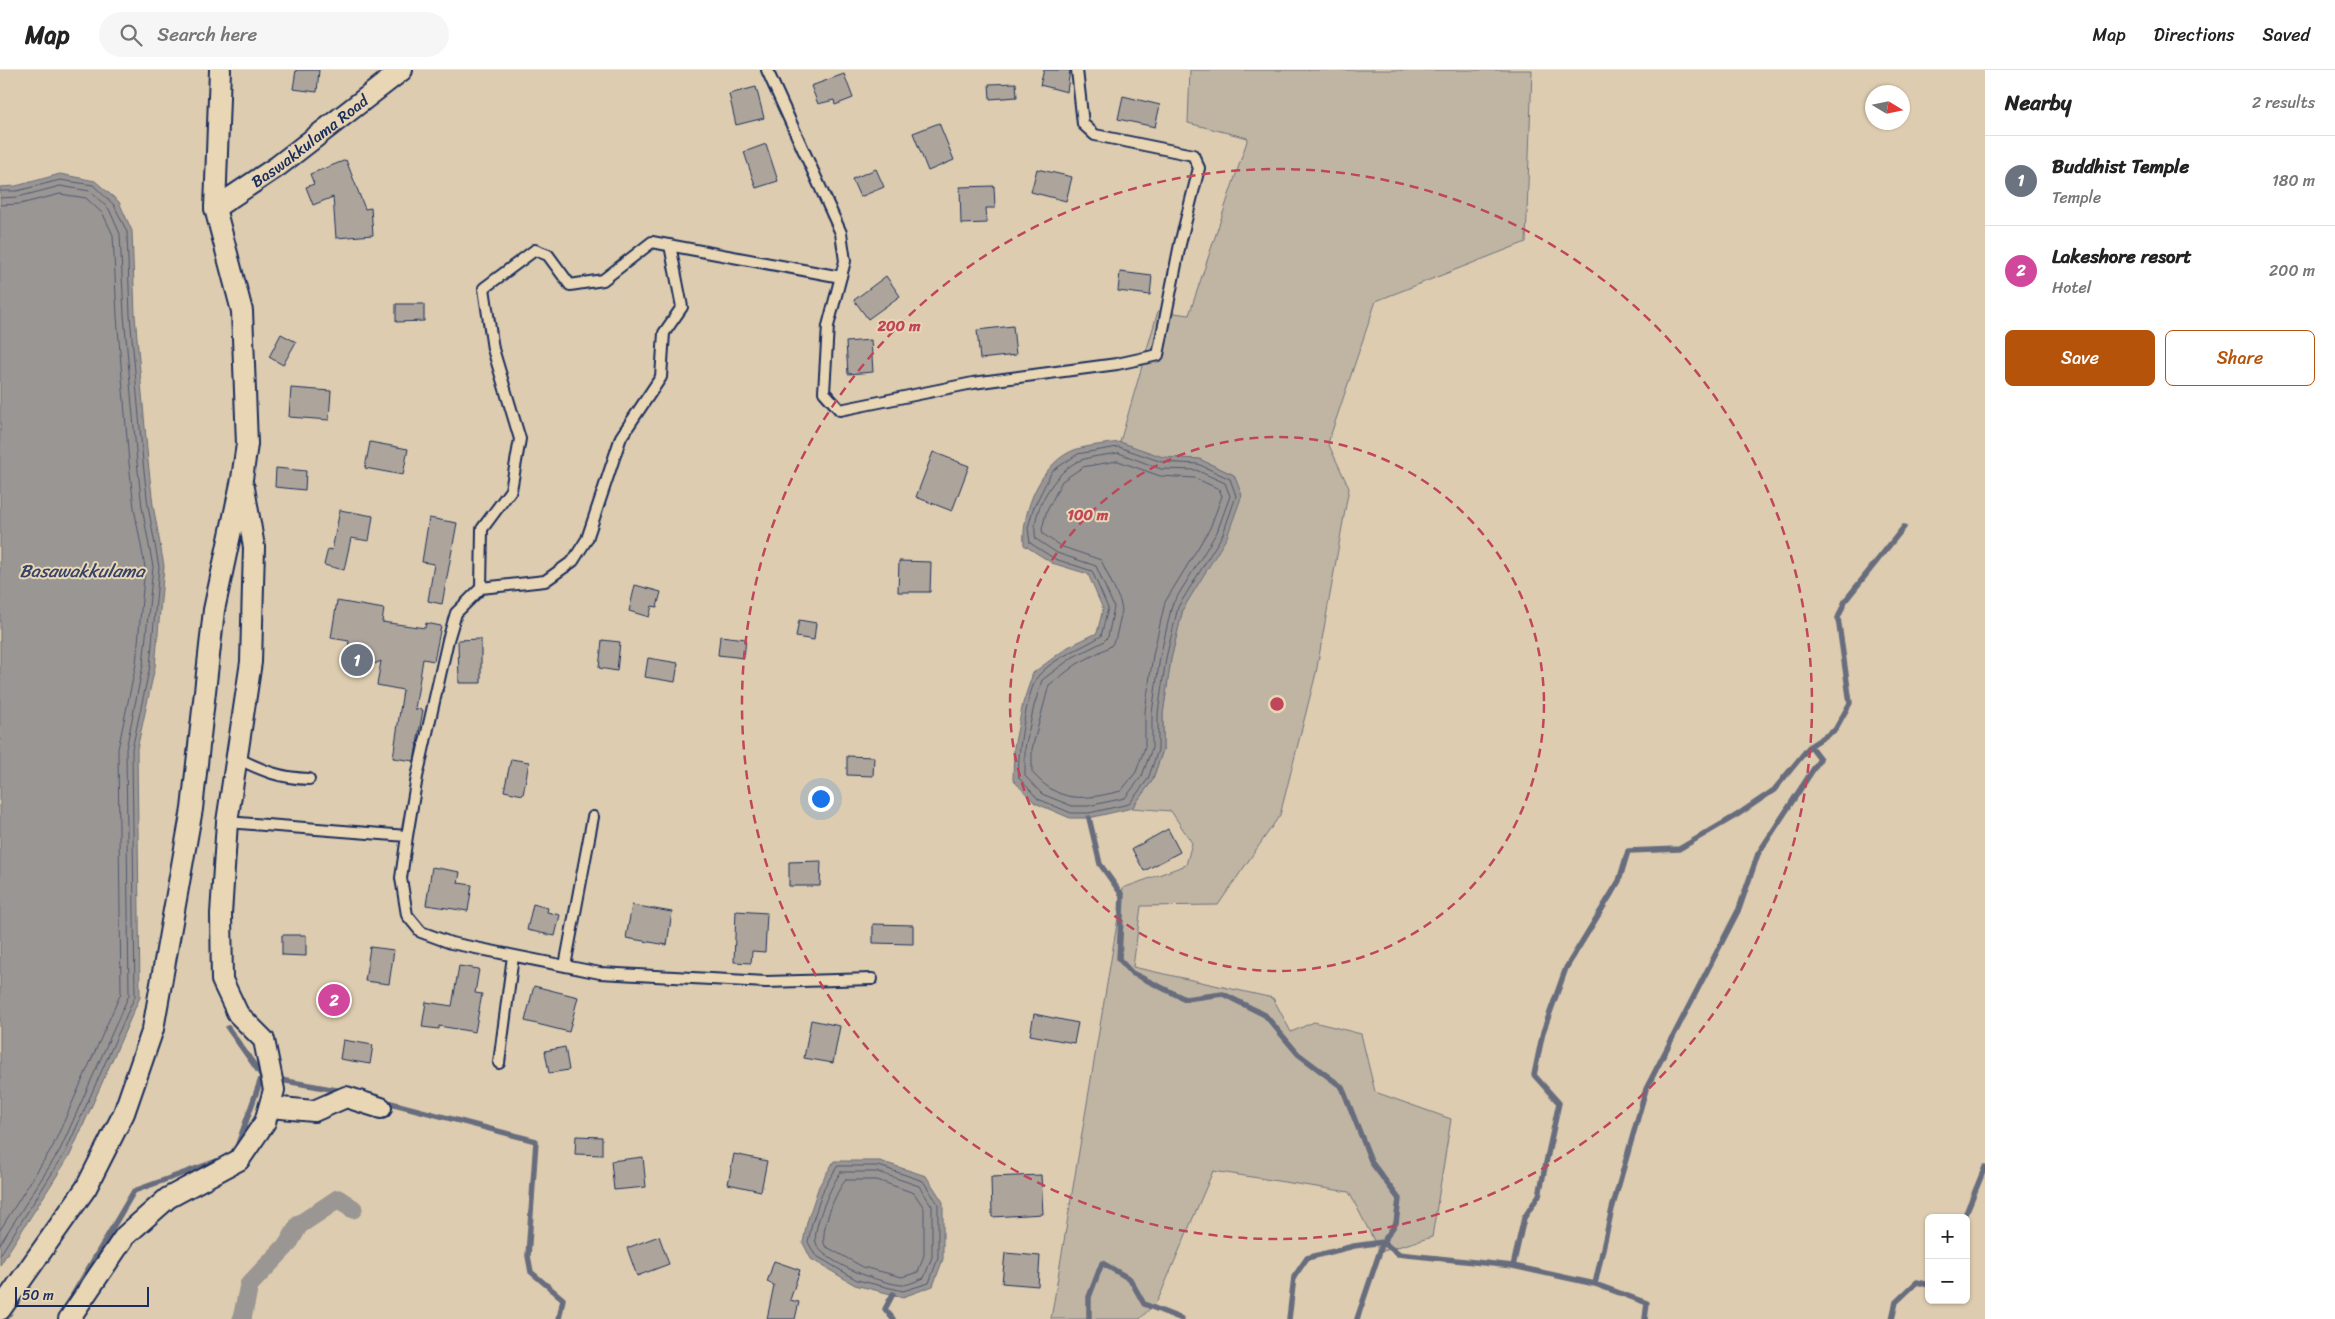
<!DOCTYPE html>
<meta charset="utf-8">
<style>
:root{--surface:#fff;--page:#f6f6f6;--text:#222;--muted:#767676;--line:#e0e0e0;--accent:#b45309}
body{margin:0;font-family:Sriracha,sans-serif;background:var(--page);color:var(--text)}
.controls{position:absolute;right:15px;bottom:15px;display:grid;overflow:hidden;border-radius:8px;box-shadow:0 1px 4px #0004}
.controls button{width:45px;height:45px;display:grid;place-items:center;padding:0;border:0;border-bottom:1px solid var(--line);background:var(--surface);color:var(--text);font:25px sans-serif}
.compass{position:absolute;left:1865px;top:15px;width:45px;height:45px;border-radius:50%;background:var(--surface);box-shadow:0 1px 4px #0004;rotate:100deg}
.scale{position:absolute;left:15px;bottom:12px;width:134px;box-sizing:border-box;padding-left:5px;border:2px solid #1b2f5e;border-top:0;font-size:14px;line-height:18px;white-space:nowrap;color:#1b2f5e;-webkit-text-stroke:4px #e9d6b4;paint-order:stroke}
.you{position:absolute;left:820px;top:728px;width:18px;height:18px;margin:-12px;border:4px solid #fff;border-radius:50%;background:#1a73e8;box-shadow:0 0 0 8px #1a73e833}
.badge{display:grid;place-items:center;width:32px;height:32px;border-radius:50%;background:var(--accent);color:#fff;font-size:16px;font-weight:700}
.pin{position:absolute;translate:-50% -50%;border:2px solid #fff;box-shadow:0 1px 5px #0006}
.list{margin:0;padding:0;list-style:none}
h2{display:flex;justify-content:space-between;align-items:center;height:65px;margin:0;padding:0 20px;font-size:21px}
h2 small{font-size:16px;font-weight:400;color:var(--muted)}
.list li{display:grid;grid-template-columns:32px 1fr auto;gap:15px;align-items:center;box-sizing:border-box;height:90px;padding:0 20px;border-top:1px solid var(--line)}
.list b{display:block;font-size:19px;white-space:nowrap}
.list p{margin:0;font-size:16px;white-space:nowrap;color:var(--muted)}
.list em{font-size:16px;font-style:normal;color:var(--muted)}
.actions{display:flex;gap:10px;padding:15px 20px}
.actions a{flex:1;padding:11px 0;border:1px solid var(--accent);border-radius:8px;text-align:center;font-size:18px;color:var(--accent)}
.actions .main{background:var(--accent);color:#fff}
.icon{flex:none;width:28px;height:28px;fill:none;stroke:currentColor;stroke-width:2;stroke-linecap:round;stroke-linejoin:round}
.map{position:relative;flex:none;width:1985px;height:1249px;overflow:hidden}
header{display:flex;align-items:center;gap:30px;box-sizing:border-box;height:70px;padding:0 25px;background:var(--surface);border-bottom:1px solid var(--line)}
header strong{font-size:24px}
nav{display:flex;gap:28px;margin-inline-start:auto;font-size:18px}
.search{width:350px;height:45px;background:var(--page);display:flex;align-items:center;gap:12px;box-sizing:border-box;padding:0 18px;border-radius:28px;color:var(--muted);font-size:19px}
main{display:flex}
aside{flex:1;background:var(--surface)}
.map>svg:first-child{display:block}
</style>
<header>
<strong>Map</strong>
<div class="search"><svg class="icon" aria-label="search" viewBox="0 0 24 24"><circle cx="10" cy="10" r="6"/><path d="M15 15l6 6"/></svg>Search here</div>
<nav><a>Map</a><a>Directions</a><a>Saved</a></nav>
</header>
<main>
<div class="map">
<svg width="1985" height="1249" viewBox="0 0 1985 1249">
<rect width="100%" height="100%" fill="#ddccaf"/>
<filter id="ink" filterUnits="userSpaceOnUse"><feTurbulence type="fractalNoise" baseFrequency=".02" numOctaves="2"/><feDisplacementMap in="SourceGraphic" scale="10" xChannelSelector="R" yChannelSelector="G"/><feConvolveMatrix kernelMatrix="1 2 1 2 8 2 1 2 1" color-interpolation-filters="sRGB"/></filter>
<g filter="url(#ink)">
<!-- green -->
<path fill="#c0b5a3" stroke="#6e7280" d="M1190 0H1532L1526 172 1376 231 1328 373 1349 418 1316 603 1280 745 1218 835 1141 836 1133 897 1273 928 1291 962 1314 952 1361 964 1375 1022 1451 1049 1432 1167 1380 1182 1349 1122 1213 1101 1158 1230 1140 1249H1051L1123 818 1186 795 1192 773 1171 741 1132 738 1152 711 1163 680V644L1171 589 1183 539 1204 503 1234 405 1199 389 1163 388 1120 372 1158 241 1189 245 1248 68 1188 53Z"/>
<!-- water -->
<path fill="#9a9693" stroke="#676d7e" d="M60 104 95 111 119 132 132 161 135 245 148 391 153 435 164 496 155 597 137 679 140 927 70 1085 0 1195V117L16 116Z
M1120 372 1163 387 1199 389 1234 405 1242 425 1227 467 1183 539 1171 589 1163 644V680L1152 711 1132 738 1089 748H1070L1035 733 1013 710 1014 677 1023 633 1033 603 1068 577 1097 563 1103 539 1088 504 1052 493 1024 475C1021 441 1042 390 1077 379 1091 375 1106 374 1120 372Z
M834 1091H880L926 1106 943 1132V1189L933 1216 903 1227 855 1215 811 1189 803 1173 807 1152 819 1116Z"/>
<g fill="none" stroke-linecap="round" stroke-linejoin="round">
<!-- shore -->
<path stroke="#4e5873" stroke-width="1" d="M0 121H17L60 110 93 115 114 135 127 162 130 245 143 392 148 436 159 497 150 596 132 679 135 926 65 1083 0 1185
M0 128 18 127 60 116 90 121 109 139 120 164 124 245 137 392 142 437 153 497 143 595 126 679 129 925 60 1080 0 1174
M0 135 20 134 60 124 86 128 103 144 113 165 117 246 129 393 134 438 145 497 136 594 118 679 121 923 53 1076 0 1160
M1119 377 1162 392 1198 394 1230 409 1236 426 1223 464 1178 537 1166 588 1158 643V680L1148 709 1129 734 1089 743H1071L1038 729 1019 708C1016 690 1027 619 1038 606 1054 587 1081 579 1101 566L1108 538 1092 501 1055 489 1030 473 1028 458 1033 439 1052 401 1078 384Z
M1119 383 1161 399 1196 400 1225 413 1230 426 1217 462 1172 535 1160 587 1152 643V678L1142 706 1125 728 1088 736H1072L1042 724 1025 706V678L1034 636 1042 610 1073 587 1103 572 1108 567 1114 537 1096 496 1057 483 1036 469C1029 443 1056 399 1081 390 1092 386 1107 385 1119 383Z
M1118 391 1160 406 1195 408 1219 419 1222 426 1210 458 1165 532 1153 585 1145 641V677L1136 702 1121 721C1084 730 1059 734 1032 702V679L1049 615 1077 594 1111 576 1116 567 1122 540 1120 531 1101 490 1060 476 1043 464 1042 459 1046 443 1062 411 1083 397Z
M838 1096H879L923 1111 938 1134V1188L929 1213 903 1221 857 1210 815 1185 808 1172 812 1153 824 1118Z
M841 1102H878L919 1116 932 1136V1187L924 1208C918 1210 909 1215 902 1215 883 1214 821 1192 816 1173 812 1158 832 1113 841 1102Z
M846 1110H877L914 1123 924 1138V1185L918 1202 902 1207 863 1197 825 1176C819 1163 836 1119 846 1110Z"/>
<!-- stream -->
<path stroke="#676d7e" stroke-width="5.5" d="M1089 748 1100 794 1122 825 1119 889 1132 903 1185 929 1223 924 1265 945 1298 984 1342 1017 1372 1093 1399 1129 1396 1153 1383 1172 1357 1249
M228 958 262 1006 266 1007
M275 1009 342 1021
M383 1031 536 1071 528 1186 531 1202 563 1229 559 1249
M236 1080 262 1006
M1964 1148 1985 1097
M1513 1196 1524 1148 1539 1125 1559 1033 1534 1005 1543 962 1566 898 1619 811 1628 781 1679 779 1737 745 1774 720 1810 676 1835 660 1850 633 1838 548 1845 531 1904 457
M1595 1214 1612 1139 1646 1019 1739 839 1758 784 1820 689 1810 676
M73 1225 134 1121 217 1091
M893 1249 885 1239 893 1224
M1089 1249V1227L1102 1193 1130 1209 1144 1234 1182 1249
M1289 1249 1294 1207 1307 1188 1354 1176 1383 1172 1398 1184 1513 1196 1595 1214 1647 1233 1645 1249
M1892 1249 1896 1232 1917 1212 1929 1215"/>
<!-- canal -->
<path stroke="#9a9693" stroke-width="19" d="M242 1249 249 1215 288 1174 299 1155 338 1129 353 1139"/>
</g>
<!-- building -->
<path fill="#ada59b" stroke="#1b2f5e" d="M296 0H319L317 22 293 19Z
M1044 0H1070L1067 22 1040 15Z
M844 4 853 28 835 35 834 30 818 34 811 16Z
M1016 13 1017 27 990 29 989 14Z
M756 17 764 48 736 55 729 24Z
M1123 26 1160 35 1155 57 1118 49Z
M939 53 954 90 928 101 913 63Z
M766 74 778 111 756 118 744 82Z
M346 90 365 139 371 138 373 165 336 168 333 127 313 135 306 117 314 114 310 104Z
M876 99 884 117 860 127 852 109Z
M1037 99 1072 107 1066 131 1031 122Z
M994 116 995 138H986L987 153 961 154 960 117Z
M1120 202 1152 206 1150 225 1118 221Z
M886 206 900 226 868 249 854 230Z
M396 234H424V251L396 252Z
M1013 256 1016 285 980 289 977 260Z
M281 264 296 272 283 295 269 287Z
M871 270 873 302 848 304 846 272Z
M291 318 331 321 329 350 289 347Z
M370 372 408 379 403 405 365 398Z
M933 382 969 396 952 441 916 427Z
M276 398 306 401 305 420 275 417Z
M340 440 373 446 369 471 351 468 344 500 324 495 328 479 332 480Z
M429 448 457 453 442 534 428 531 434 494 422 492Z
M899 491 931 492 930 522H898Z
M635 515 661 522 657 537 652 536 649 547 629 541Z
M337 531 384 539 382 552 425 558 426 553 441 556 434 591 423 589 415 639 423 640 414 691 393 688 403 620 377 615 381 591 357 602 346 596 349 571 331 568Z
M799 550 816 553 814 570 796 567Z
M720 566 746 569 744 588 718 585Z
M481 569V613H459L458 570Z
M602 570 620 572 617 601 599 598Z
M648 588 678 593 675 612 645 607Z
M847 686 874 687 873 706 847 705Z
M511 689 529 692 523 725 504 721Z
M1168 759 1180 782 1144 801 1132 779Z
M821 791 820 816H789V792Z
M432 797 460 802 458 813 472 815 468 841 426 835Z
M533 834 548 838 547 842 560 845 555 866 527 860Z
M632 835 672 842 667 875 626 868Z
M736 841 767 843 765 882 752 881 751 893 734 892Z
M873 854 913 855V874L873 873Z
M282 865H306V886L282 885Z
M370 877 394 880 389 914 365 911Z
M459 896 479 899 475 923 482 924 475 962 439 956V959L422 957 426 932 452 936Z
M534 916 578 927 569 962 525 951Z
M1034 944 1078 953 1074 973 1030 965Z
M811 950 840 956 833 993 804 988Z
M343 970 373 975 370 994 340 989Z
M565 977 569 1000 549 1003 545 981Z
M576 1066 602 1067V1085L575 1084Z
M734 1084 767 1091 761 1121 728 1114Z
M643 1087 646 1117 614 1120 611 1091Z
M1041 1105 1043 1144 992 1147 991 1107Z
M659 1166 669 1194 637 1206 627 1178Z
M1005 1183 1040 1186 1038 1216 1002 1213Z
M774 1191 800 1200 790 1230 799 1232 795 1249H767L774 1215 767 1212Z"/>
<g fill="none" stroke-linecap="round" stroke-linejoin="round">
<defs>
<path id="service" d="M767 0 841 163 845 191 828 256 824 322 840 340 973 313 1117 294 1158 285 1180 174 1199 98 1193 85 1095 65 1083 54 1077 0
M481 518 545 511 573 491 587 469 621 367 661 307 664 263 682 237 670 175
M237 688C263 701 280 708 309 709
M227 752 407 766 401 808 407 845 421 862 451 873 600 903 766 912 872 909
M407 766 417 707 448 570 456 543 481 518 482 459 511 420 520 369 493 279 484 218 535 180 548 185 570 215 603 210 652 172 841 207
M565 896 593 747
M499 993 513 886"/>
<g id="minor">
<path id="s1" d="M215 138 278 96 402 0"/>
<path d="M270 1037 314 1041 346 1027 381 1038"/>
<path d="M0 1240 86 1118 124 1043 153 959 192 739 214 540 242 409 247 374 242 241 215 138 220 0"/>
<path d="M69 1249 125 1166 168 1128 239 1090 265 1052 274 1020 264 970 238 944 222 910 221 844 227 752 251 592 254 477 244 418"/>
</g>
</defs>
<!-- service casing -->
<use href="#service" stroke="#1b2f5e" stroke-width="14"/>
<!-- minor casing -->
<use href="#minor" stroke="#1b2f5e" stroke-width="24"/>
<!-- service -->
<use href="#service" stroke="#e9d6b4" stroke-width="10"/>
<!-- minor -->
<use href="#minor" stroke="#e9d6b4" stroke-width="20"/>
</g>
</g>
<!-- distance rings -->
<g fill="none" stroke="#bf465b" stroke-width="2.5" stroke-dasharray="9 6">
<circle cx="1277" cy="634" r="267"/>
<circle cx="1277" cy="634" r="535"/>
</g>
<g text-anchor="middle" stroke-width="4" stroke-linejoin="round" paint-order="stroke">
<!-- street labels -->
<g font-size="16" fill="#1b2f5e" stroke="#e9d6b4">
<text dy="6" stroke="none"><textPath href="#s1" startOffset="116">Baswakkulama Road</textPath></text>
</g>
<!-- water labels -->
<g font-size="18" font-style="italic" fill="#344469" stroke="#e9d6b4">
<text x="82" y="507">Basawakkulama</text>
</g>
</g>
<circle cx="1277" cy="634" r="8" fill="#bf465b" stroke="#e9d6b4" stroke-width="2.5"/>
<g font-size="15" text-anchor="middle" font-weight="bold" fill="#bf465b" stroke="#e9d6b4" stroke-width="4" stroke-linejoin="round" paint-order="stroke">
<text x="899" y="261">200 m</text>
<text x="1088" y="450">100 m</text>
</g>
</svg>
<div class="controls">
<button>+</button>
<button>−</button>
</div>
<svg class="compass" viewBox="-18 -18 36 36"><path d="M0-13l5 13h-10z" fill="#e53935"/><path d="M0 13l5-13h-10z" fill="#767676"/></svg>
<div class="scale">50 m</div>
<div class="you"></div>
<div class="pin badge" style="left:357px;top:590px;background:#6b7280">1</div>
<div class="pin badge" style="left:334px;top:930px;background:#d1479c">2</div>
</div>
<aside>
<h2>Nearby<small>2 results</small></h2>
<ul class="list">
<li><span class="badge" style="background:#6b7280">1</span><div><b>Buddhist Temple</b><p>Temple</p></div><em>180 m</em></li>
<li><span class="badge" style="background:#d1479c">2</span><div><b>Lakeshore resort</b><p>Hotel</p></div><em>200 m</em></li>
</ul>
<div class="actions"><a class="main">Save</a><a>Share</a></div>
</aside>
</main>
